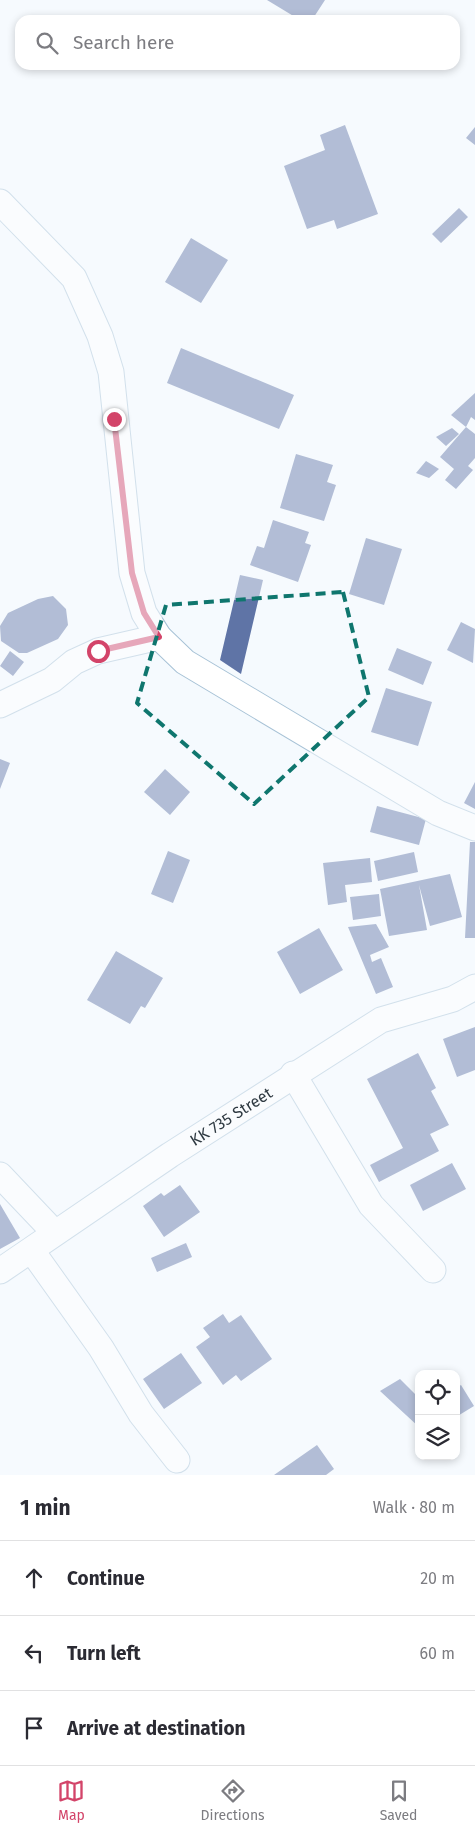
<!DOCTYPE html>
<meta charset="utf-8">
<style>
:root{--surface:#fff;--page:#f2f2f3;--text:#2b2b33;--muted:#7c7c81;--line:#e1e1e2;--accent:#d34469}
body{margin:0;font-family:"Fira Sans",sans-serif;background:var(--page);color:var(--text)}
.controls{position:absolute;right:15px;bottom:15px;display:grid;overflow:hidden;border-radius:10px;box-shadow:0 2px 8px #0003}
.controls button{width:45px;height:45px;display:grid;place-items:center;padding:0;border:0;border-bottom:1px solid var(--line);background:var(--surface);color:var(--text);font:25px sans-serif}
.stop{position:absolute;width:15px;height:15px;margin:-11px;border:4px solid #d34469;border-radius:50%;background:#fff}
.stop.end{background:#d34469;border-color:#fff;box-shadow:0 1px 5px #0008}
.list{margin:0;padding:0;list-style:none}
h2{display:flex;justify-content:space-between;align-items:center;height:65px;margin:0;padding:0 20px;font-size:21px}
h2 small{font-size:16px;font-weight:400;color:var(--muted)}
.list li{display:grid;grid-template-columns:32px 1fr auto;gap:15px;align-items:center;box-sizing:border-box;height:75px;padding:0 20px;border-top:1px solid var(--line)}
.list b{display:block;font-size:19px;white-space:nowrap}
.list em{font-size:16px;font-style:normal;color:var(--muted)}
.icon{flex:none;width:28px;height:28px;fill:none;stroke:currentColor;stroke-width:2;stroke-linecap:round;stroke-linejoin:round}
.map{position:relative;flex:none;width:475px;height:1475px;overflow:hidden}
.search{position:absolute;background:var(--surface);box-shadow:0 2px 8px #0003;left:15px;right:15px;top:15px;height:55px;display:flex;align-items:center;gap:12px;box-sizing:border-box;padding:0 18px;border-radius:15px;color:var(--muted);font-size:19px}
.sheet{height:290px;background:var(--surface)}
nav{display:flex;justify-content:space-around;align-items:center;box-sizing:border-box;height:70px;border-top:1px solid var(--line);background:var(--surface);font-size:14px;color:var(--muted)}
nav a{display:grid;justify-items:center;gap:2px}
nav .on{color:var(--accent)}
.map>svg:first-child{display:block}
</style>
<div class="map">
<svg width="475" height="1475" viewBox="0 0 475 1475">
<rect width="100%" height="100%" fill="#f5fafe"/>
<!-- building -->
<path fill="#5f74a6" d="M267 0H325L312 20H300Z
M345 125 378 214 337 229 334 220 307 229 284 166 325 150 320 135Z
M475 127V145L466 138Z
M459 208 468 217 441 243 432 234Z
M191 238 228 260 201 303 165 282Z
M181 348 294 395 279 429 167 383Z
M475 393V420L471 417 466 427 451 415Z
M466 427 475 434V458L468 466 473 470 456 489 445 480 454 469 440 457Z
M452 428 459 434 446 446 436 437Z
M296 454 333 465 327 482 336 485 324 521 280 508Z
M426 461 439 469 429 478 416 473Z
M273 520 309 532 305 543 311 545 298 582 250 565 257 546 264 548Z
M366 538 402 549 384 605 349 594Z
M240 575 263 580 241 674 220 660Z
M53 596 66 609 68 625 58 639 27 653H19L1 641 0 626 8 613 38 599Z
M461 622 475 629 473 663 447 650Z
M397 648 432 662 423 685 388 670Z
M10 651 24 662 13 676 0 666Z
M386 688 432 702 418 746 371 732Z
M0 759 10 763 0 789Z
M165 769 190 792 170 815 144 792Z
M475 782V809L464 803Z
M377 806 426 819 419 845 370 832Z
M470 842H475V938H465Z
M168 851 190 860 173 903 151 894Z
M414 852 418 872 378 881 374 861Z
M370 858 372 882 345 885 347 902 328 905 323 863Z
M450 874 462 917 430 926 419 885 427 930 389 936 380 889Z
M379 894 381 916 353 920 350 897Z
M376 924 389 947 370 955 372 962 381 958 393 987 376 994 348 927Z
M319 928 343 970 300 994 277 952Z
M116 951 163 978 145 1008 141 1006 130 1024 87 1000Z
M475 1027V1070L457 1077 443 1039Z
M418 1053 436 1088 431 1091 449 1125 430 1134 439 1151 379 1182 370 1165 403 1148 367 1079Z
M452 1163 466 1189 423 1211 410 1185Z
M180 1185 200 1212 164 1237 143 1206 161 1193 164 1196Z
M0 1204 20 1238 0 1249Z
M186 1243 192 1257 157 1272 151 1258Z
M223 1314 229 1323 241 1315 272 1359 241 1381 236 1375 223 1385 196 1347 210 1337 203 1328Z
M181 1353 202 1383 164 1409 143 1379Z
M400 1379 419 1398V1427L380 1391Z
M461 1385 474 1406 456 1417V1388Z
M317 1445 334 1469 326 1475H274Z"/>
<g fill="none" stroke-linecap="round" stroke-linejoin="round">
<defs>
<g id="street">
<path d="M0 202 74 278 100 336 111 372 132 573 144 613 159 637 185 662 438 813 475 828"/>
<path d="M0 705 52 680 74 662 98 651 159 637"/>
<path d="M293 1074 371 1205 433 1270"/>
<path d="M0 1175 54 1232"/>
<path d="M32 1251 101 1348 141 1414 177 1460"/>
<path id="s1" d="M0 1271 170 1155 381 1020 453 999 475 987"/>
</g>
</defs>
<!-- street casing -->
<use href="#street" stroke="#a7c2d6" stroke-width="27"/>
<!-- street -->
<use href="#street" stroke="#fff" stroke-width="25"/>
</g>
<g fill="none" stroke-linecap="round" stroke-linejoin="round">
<!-- route -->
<path stroke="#d34469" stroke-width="6" d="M98 651 159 637 144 613 132 573 114 419"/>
</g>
<!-- marked area -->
<path d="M0 0H475V1475H0ZM343 592 369 697 254 804 137 703 166 605Z" fill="#f5fafe" fill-opacity=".55" fill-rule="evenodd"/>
<path fill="none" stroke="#0f766e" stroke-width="4" stroke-dasharray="10 6" stroke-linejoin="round" d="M343 592 369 697 254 804 137 703 166 605Z"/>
<g text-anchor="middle" stroke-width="5" stroke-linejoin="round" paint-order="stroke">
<!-- street labels -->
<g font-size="16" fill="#2f3a42" stroke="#fff">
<text dy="6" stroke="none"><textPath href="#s1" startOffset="278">KK 735 Street</textPath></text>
</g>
</g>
</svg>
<div class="controls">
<button><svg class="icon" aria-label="locate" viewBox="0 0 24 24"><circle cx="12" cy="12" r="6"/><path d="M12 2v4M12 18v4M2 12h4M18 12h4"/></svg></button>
<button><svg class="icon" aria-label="layers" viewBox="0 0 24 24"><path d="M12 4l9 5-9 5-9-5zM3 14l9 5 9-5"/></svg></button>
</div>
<div class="stop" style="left:98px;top:651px"></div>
<div class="stop end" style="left:114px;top:419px"></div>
<div class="search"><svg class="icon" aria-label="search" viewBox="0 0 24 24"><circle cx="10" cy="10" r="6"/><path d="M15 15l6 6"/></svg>Search here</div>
</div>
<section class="sheet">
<h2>1 min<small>Walk · 80 m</small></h2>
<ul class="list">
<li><svg class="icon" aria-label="ahead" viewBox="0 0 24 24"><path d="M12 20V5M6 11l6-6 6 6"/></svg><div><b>Continue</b></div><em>20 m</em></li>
<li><svg class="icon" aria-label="left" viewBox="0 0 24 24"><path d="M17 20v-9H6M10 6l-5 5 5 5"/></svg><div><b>Turn left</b></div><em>60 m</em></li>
<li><svg class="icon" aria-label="arrive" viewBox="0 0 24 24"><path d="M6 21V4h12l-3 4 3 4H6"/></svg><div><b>Arrive at destination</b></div></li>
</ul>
</section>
<nav>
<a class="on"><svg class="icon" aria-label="map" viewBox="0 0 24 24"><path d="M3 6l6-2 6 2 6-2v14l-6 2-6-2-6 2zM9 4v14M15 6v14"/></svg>Map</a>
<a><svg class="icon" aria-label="directions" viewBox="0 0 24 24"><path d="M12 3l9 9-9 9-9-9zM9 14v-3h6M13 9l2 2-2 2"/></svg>Directions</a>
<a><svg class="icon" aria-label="saved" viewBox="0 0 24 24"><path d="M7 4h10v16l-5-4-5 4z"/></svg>Saved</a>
</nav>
